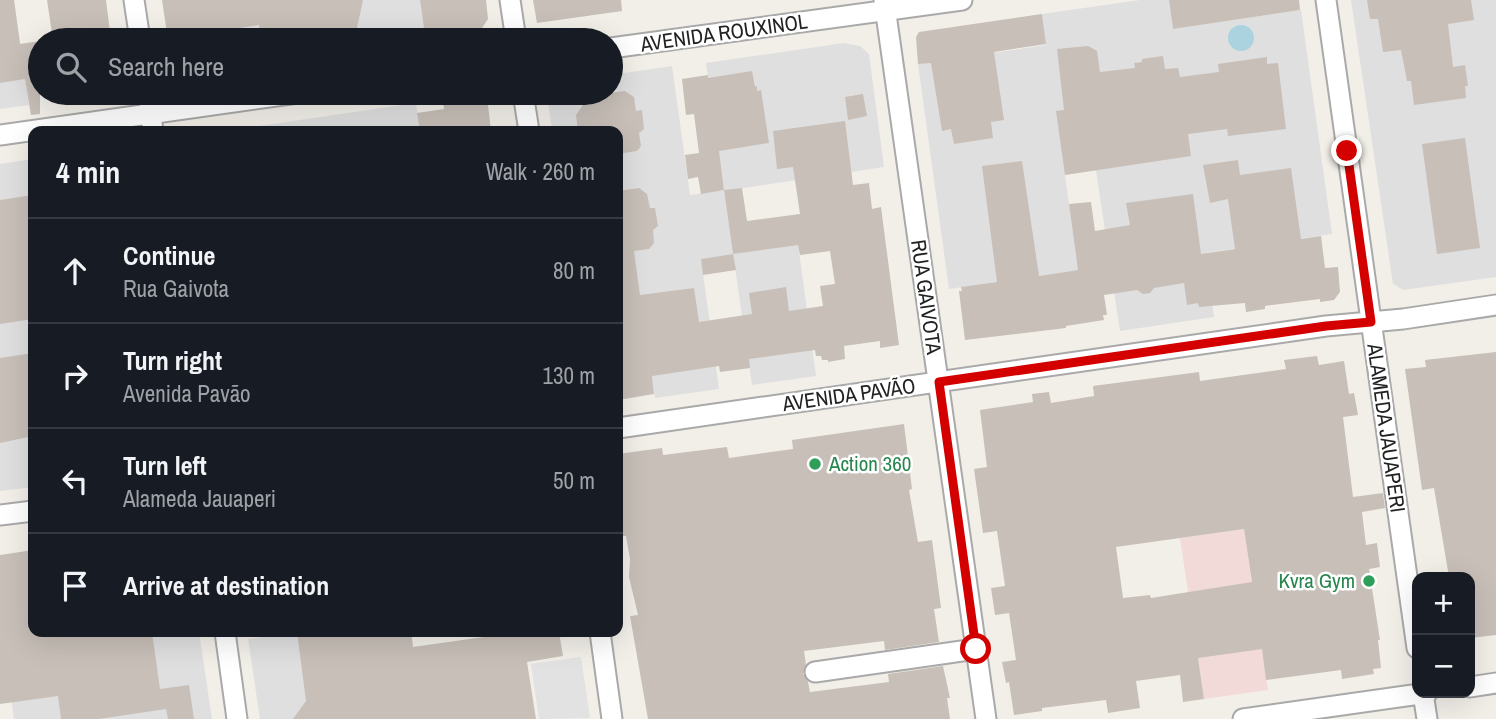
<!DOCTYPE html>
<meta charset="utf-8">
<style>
:root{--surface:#171b24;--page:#20242c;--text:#f1f3f6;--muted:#9ea1a6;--line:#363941}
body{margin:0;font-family:"Archivo Narrow",sans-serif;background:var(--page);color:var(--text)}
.controls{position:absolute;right:21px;bottom:21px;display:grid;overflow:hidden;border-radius:14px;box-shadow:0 7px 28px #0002}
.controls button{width:63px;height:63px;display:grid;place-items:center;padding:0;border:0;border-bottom:2px solid var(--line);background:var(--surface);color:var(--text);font:35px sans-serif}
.stop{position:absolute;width:21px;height:21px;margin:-16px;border:5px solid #d40000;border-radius:50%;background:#fff}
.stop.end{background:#d40000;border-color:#fff;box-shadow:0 2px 7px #0008}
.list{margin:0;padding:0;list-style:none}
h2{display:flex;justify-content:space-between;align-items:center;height:91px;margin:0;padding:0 28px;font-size:30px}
h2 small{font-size:23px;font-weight:400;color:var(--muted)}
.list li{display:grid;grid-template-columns:46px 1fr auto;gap:21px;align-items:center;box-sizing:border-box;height:105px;padding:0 28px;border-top:2px solid var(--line)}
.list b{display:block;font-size:26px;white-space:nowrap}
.list p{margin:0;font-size:23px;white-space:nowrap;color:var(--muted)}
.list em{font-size:23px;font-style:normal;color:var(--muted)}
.icon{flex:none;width:38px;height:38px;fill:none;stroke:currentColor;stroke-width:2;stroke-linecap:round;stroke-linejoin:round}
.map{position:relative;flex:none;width:1496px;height:719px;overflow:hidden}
.search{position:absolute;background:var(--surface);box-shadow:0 7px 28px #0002;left:28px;top:28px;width:595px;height:77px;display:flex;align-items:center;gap:18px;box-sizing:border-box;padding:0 24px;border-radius:38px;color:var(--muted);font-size:26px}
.panel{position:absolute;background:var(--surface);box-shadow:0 7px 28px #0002;left:28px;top:126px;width:595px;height:511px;border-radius:14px}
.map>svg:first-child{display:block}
</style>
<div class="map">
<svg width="1496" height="719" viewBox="0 0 1496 719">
<rect width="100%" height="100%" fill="#f2efe9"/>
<!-- residential -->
<path fill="#e0dfdf" d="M0 0H14L29 105 0 109Z
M225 0H420L426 40H231Z
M1140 0H1169L1173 29 1301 10 1332 234 1205 253 1214 317 1120 331 1096 170 1065 175 1078 270 949 289 918 64 1046 45 1042 14Z
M1351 0H1496V277L1403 290 1393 284Z
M844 43 860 46 869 54 884 167 724 191 733 254 798 244 816 376 752 385 733 254 701 259 719 389 655 398 636 268 618 270V131H552L547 93H611V75L672 66 690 195 724 190 706 63Z
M416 103 420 131H226Z
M33 159V353L31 354 33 371V487L0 491V164Z
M62 632H199L212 719H14L3 641Z
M298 632H411L423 719H260L248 639Z"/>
<!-- commercial -->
<path fill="#f2dad9" d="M1244 529 1268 690 1204 699 1180 538Z"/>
<!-- parking -->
<path fill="#e2e2e2" d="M581 657 590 718 539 719 531 664Z"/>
<!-- water -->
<path fill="#aad3df" d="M1228 38a13 13 0 1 1 26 0a13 13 0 1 1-26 0Z"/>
<!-- building -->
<path fill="#c7bfb8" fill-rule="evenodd" d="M0 0H14L20 44 40 41V114L31 115 25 79 0 83Z
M47 0H106L111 40H53Z
M162 0H363L357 28 347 40H327L326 30 261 39 259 25 226 30 228 40H168Z
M420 0H486L488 19 482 28 456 31 452 33V36L437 39 436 34 425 35Z
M533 0H621L622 11 537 23Z
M1169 0H1299L1300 10 1173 29Z
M1367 0H1471L1474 20 1448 24 1453 67 1465 65 1468 86H1465L1466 98 1414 105 1411 81H1407L1401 50 1383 52 1378 19H1370Z
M1042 14 1046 44 994 52 1004 120 991 122 993 138 954 144 951 129 942 131 931 63 918 64 916 37 919 32Z
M1088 46 1097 51 1100 72 1135 68 1134 63 1142 62V59L1163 56 1165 69 1178 68 1180 77 1219 72 1218 64 1267 57V64L1278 63 1286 129 1228 136 1227 129 1188 134 1191 156 1065 175 1056 111 1064 110 1057 49Z
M752 71 755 87 757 86V91L761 90 769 143 719 151 724 190 701 194 698 177 688 179 685 155 699 153 694 114 686 115 682 79 708 75V78Z
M625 91 634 97 636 111 642 110 644 129 639 133 641 146 637 151 618 154V131H578L576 115 589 96Z
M863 94 867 116 848 120 845 97Z
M487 96 491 131H420L417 113 444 109 443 102Z
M845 121 853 185 869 183 872 209 881 207 899 345 880 348V341L844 346 845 359 828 362V360H822L821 356H816L815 350 749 359 750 368 720 372 719 366 652 376 654 394 618 400V191L639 188 647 194 650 208H655L658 226 653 230 654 243 649 249 634 251 640 295 694 288 699 322 752 314 749 293 786 287 789 311 823 306 820 286 835 284 830 251 800 255 798 245 733 254 724 190 742 188 747 221 800 214 793 167 777 169 773 131Z
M1465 138 1480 248 1437 254 1422 144Z
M1238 160 1240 175 1291 168 1301 239 1321 236 1325 268 1338 267 1340 292 1334 300 1320 302V299L1265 306V309L1246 312 1245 303 1199 307 1198 303 1187 305 1184 283 1154 288 1150 293 1143 294 1137 290 1104 295 1107 315H1103L1104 320 1066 326V328L965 340 959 291H962L961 287 997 282 982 166 1022 161 1039 276 1078 270 1069 204 1091 202 1095 231 1130 225 1126 203 1193 194 1201 254 1235 249 1228 199 1210 203 1203 165Z
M33 195V319L0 324V200Z
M733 254 736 270 703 275 701 259Z
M1496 352V635L1470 638V577H1449L1434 488 1422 490 1405 369 1426 367 1425 360Z
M33 353V436L0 443V358Z
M1317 356 1319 365 1344 361 1349 394 1354 393 1358 415 1343 417 1353 497 1383 493 1385 508 1362 512 1366 545 1377 543 1380 567 1369 569 1380 640H1378L1381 668 1373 669 1374 674 1342 679 1341 670 1266 680 1262 649 1198 658 1204 699 1183 702 1180 675 1136 681 1140 708 1108 713 1106 700 1042 708V711L1014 715 1009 682 1006 683 1002 662 1016 660 1009 613 995 615 991 588 1005 586 997 531 983 533 974 469 987 467 980 410 1033 402 1032 394 1049 392 1051 403 1094 396 1093 386 1199 372 1200 381 1286 369 1284 360ZM1244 529 1252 582 1151 598 1150 595 1123 598 1116 547Z
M904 424 912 489 909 490 918 542 932 540 941 608 934 609 939 642 885 650 884 641 804 651 806 665 803 674 808 682 810 692 889 682 888 674 943 666 950 698H947L950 719H648L630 616 638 615 629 577 630 559 626 536H622L618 508V454L662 448 663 455 727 447 729 458 793 449 792 440Z
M33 550V632H152L160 689 189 685 194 719H168L166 709 99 719H61L58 696 0 704V555Z
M297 632H411L413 647 518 632H559L563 656 527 662 536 719H293L306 701Z"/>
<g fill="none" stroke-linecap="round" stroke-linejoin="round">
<defs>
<path id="minor" d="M134 0 140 40
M510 0 516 40
M884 0 986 719
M1326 0 1417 648
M611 48 962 0
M148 93 153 131
M523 93 529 131
M0 135 298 93
M618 428 1326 326 1403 319 1496 305
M0 515 33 511
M225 632 237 719
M600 632 612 719
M815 672 976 649
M1470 687 1496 683
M1423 693 1427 719
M1243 719 1427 693"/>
</defs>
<!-- minor casing -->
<use href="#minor" stroke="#a9a9a9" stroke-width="23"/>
<!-- minor -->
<use href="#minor" stroke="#fff" stroke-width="19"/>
</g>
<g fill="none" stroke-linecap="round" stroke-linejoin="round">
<!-- route -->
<path stroke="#d40000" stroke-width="9" d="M976 649 939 382 1326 326 1371 322 1347 151"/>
</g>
<!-- markers -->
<g fill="#2e9e5b" stroke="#fff" stroke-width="2.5">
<circle cx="815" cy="464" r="7"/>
<circle cx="1369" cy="581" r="7"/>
</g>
<g text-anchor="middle" stroke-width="5" stroke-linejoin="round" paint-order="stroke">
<!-- street labels -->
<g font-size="21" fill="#222" stroke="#fff">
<text transform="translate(724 33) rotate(-8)" y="7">AVENIDA ROUXINOL</text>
<text transform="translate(926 297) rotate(82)" y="7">RUA GAIVOTA</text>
<text transform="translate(849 395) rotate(-8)" y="7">AVENIDA PAVÃO</text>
<text transform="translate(1386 428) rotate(82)" y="7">ALAMEDA JAUAPERI</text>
</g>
<!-- leisure labels -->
<g font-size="21" fill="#27864d" stroke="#fff" text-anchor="start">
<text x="829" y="471">Action 360</text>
<text x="1355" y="588" text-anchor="end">Kvra Gym</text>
</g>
</g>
</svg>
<div class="controls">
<button>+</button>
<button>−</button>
</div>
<div class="stop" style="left:976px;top:649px"></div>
<div class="stop end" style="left:1347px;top:151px"></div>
<div class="search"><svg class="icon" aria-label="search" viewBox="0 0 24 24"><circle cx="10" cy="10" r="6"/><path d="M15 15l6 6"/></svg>Search here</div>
<section class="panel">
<h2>4 min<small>Walk · 260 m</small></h2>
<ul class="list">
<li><svg class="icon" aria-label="ahead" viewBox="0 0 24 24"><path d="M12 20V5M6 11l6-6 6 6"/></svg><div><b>Continue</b><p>Rua Gaivota</p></div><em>80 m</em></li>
<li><svg class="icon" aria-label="right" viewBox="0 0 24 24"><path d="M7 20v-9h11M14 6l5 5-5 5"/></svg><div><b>Turn right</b><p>Avenida Pavão</p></div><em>130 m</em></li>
<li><svg class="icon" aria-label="left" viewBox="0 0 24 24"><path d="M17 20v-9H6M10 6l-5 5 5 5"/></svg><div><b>Turn left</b><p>Alameda Jauaperi</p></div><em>50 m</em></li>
<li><svg class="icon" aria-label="arrive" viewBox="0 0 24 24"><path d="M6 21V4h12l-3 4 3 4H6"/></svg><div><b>Arrive at destination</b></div></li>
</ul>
</section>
</div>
